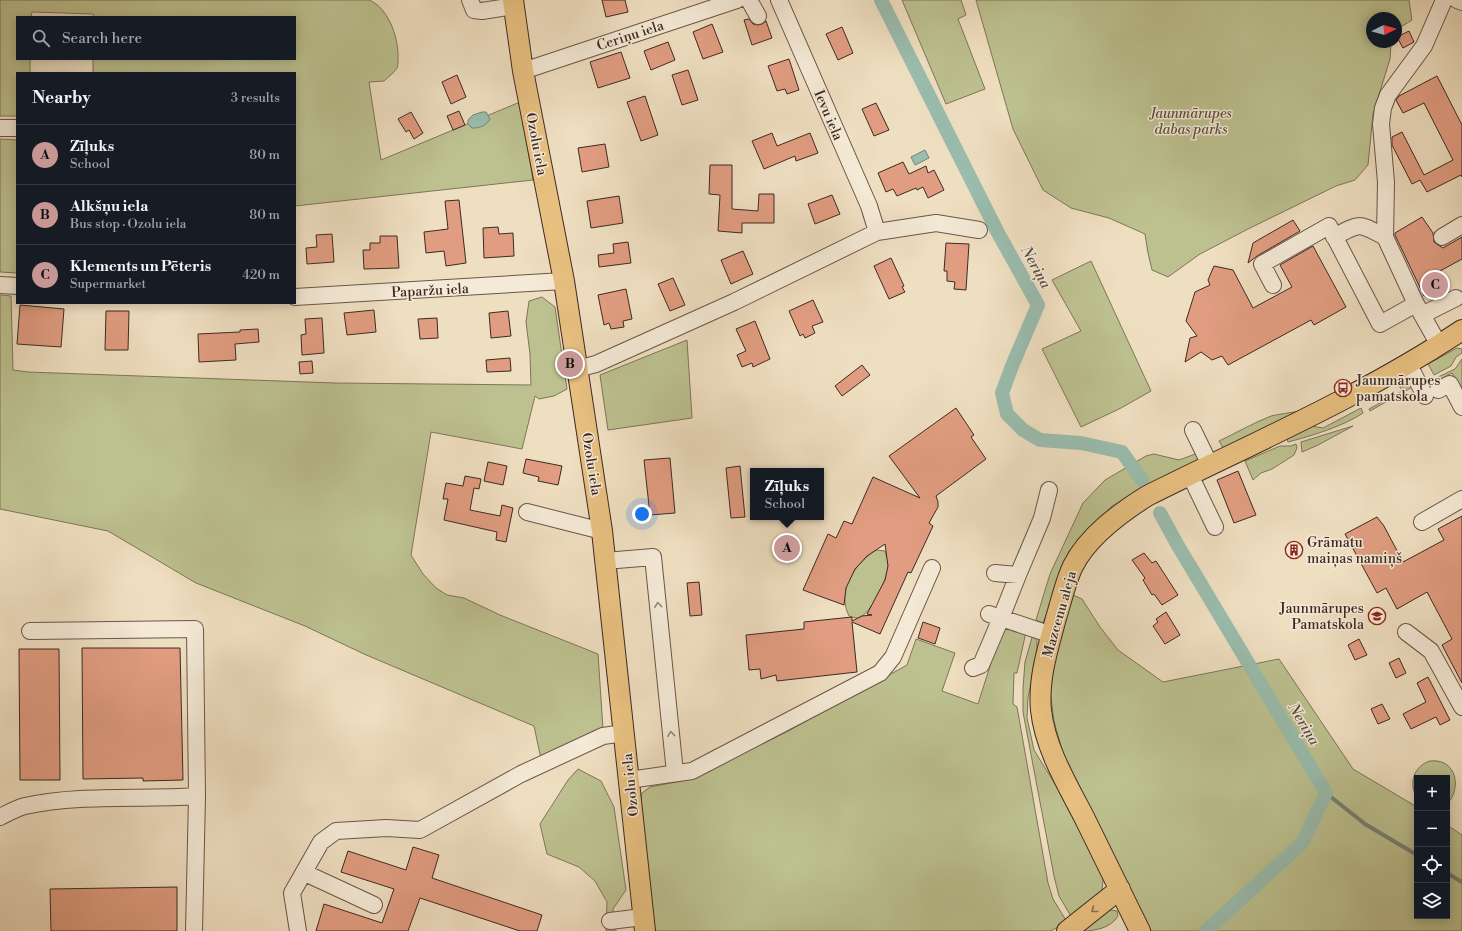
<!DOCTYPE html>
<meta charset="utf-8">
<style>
:root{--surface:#171b24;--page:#242831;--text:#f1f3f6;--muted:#9ea1a6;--line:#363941;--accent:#c59692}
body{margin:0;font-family:"Libre Bodoni",serif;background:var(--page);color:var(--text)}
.controls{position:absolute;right:12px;bottom:12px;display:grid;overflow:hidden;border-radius:0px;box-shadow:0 2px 10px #0003}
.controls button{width:36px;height:36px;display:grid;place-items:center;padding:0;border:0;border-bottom:1px solid var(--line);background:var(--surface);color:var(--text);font:20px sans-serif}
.compass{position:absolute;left:1366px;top:12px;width:36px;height:36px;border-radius:50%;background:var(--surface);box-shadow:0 2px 10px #0003;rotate:84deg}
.you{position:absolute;left:642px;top:514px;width:14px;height:14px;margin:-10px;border:3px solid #fff;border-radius:50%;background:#1a73e8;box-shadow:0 0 0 6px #1a73e833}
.badge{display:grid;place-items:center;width:26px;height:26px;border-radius:50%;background:var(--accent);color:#111;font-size:13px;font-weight:700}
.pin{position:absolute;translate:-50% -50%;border:2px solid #fff;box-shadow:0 1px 4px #0006}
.popup{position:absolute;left:750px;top:468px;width:74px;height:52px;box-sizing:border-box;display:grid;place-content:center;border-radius:0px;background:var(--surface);filter:drop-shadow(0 1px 3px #0005);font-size:13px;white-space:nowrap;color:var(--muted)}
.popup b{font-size:15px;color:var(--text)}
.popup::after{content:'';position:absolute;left:50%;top:100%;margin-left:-8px;border:8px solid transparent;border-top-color:var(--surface)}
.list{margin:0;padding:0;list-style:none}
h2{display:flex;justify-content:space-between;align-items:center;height:52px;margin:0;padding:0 16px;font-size:17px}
h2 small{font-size:13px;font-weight:400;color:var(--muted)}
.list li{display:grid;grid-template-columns:26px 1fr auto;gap:12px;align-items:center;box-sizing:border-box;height:60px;padding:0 16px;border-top:1px solid var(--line)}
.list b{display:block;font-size:15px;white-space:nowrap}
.list p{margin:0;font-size:13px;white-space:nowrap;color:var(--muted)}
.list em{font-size:13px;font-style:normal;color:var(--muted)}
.icon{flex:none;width:22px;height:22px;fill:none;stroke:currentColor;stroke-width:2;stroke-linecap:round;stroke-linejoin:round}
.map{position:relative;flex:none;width:1462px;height:931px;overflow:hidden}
.search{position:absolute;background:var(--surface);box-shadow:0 2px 10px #0003;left:16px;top:16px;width:280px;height:44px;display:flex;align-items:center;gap:10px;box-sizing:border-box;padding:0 14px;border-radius:0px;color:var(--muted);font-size:15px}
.panel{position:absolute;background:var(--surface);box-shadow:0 2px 10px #0003;left:16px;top:72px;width:280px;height:232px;border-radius:0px}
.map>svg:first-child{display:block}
</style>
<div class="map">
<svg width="1462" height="931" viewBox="0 0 1462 931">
<rect width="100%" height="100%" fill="#efdfc1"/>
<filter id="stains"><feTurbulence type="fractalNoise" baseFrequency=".005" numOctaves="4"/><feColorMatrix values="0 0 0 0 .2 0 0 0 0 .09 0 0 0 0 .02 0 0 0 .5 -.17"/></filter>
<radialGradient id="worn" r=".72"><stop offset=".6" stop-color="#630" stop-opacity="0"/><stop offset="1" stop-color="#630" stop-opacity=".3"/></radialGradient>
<!-- green -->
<path fill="#bdc190" stroke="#7e7559" d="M0 0H369C389 8 399 39 398 59 398 61 398 65 397 68 394 73 388 77 384 81L369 82 381 160 520 102 533 180 295 206V73H93V59H295V17H94L93 14 32 12 31 17H17V59H30V73H17V116H0Z
M902 0H961L966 15 958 19 985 89 946 104Z
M976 0H1409L1412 20 1399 28 1396 32V18H1372V42H1391L1390 59 1373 114 1368 165 1355 180 1336 186 1250 228 1200 254 1168 277 1152 270 1148 253 1145 234 1109 218 1071 208 1043 190 1013 129Z
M0 139 17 140V273L0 272Z
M1091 261 1151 391 1121 408 1081 427 1042 349 1081 331 1052 280Z
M0 295 11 296 13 370 28 372 335 383 531 385 530 354 526 322 529 301 542 297 555 307 567 389 554 396 539 399 535 396 522 449 431 432 411 555 423 574 436 588 447 595 464 598 500 615 598 654 603 729 541 759 534 726 364 654 305 626 196 583 108 531 0 509Z
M687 340 692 418 608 430 600 375Z
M1457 348 1462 349V353L1456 357 1451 366 1434 375 1428 364Z
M1462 359V390L1452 373 1437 381 1436 378 1455 369Z
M1402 377H1407L1414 386 1370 411 1369 409 1402 391 1397 381Z
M1361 408 1363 413C1344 426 1311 436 1288 442L1287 439 1311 426 1323 428Z
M1299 411 1225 451 1219 441C1236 433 1253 423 1271 416 1279 414 1290 413 1299 411Z
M1353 426 1318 445 1302 452 1301 442Z
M1296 444 1297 448 1294 455 1272 469 1261 473 1253 480 1245 461 1280 446H1291Z
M1198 453 1199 462 1154 482 1112 506 1086 533 1069 558 1043 623 1036 620 1050 574 1083 503 1105 480 1146 456 1154 454 1179 460Z
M876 550 885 551C886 556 889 562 888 567 887 579 871 615 858 618 855 618 852 617 849 616 836 590 855 564 876 550Z
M1073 595 1082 599 1100 627 1118 650 1163 682 1279 659 1353 769 1417 807V916H1447V825L1462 835V931H1151L1087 805 1067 768 1054 721 1050 690 1055 654Z
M1003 625 1026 632 1017 673H1014L1013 704 1017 707 1048 883 1053 899 1067 922 1051 931H651L639 804 642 793 650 787 692 779 790 730 907 665 916 639 955 653 942 691 978 704Z
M1033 634 1037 641V655L1028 698 1027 718 1034 750 1073 813 1101 868 1103 880 1102 890 1096 899 1072 918 1059 896 1054 876 1023 712V688L1025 662Z
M1430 761C1457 758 1462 789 1447 804V778H1417V798C1408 783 1414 766 1430 761Z
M578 769 601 781 614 807 626 890 613 909 616 931H606L607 902 595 881 579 867 547 854 540 824 568 780Z
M1111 910 1117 911 1118 916C1111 928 1095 931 1082 931L1103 912Z"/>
<!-- water -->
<path fill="#9abdae" stroke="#758276" d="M482 112H486L490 119C486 126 480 128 472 128L468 124V120L473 115Z
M925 150 929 158 915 165 911 157Z"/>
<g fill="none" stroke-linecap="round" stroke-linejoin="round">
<!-- stream -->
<path stroke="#758276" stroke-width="4" d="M1326 793 1365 824 1417 855
M1447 873 1462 882"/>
<!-- canal -->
<path stroke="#9abdae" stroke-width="14" d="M881 0 997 231 1038 305 1012 366 1002 393 1007 414 1023 430 1040 440 1081 443 1122 452 1142 480
M1160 513 1177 544 1326 793 1302 843 1206 931"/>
</g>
<!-- building -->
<path fill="#e19d81" stroke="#3e2922" d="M602 0H625L628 12 606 17Z
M749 19 753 24 758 25 762 24 766 21 772 38 752 45 744 20Z
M712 24 723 52 703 59 693 32Z
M842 27 853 53 838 60 826 34Z
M1409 31 1414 42 1403 48 1397 37Z
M668 42 675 60 651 70 644 51Z
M621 52 630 78 598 88 590 62Z
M789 59 799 90 787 94 785 89 777 91 768 66Z
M688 70 698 100 682 105 672 75Z
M457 75 466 97 451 104 442 82Z
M1437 76 1462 125V177L1461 175 1427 192 1420 180 1412 184 1392 145V137L1402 132 1424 175 1453 160 1424 103 1403 113 1396 100 1399 96Z
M645 96 658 135 641 141 627 102Z
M876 103 889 130 874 136 862 109Z
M459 111 465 125 453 130 447 116Z
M411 112 423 133 414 139 409 130 406 132 398 119Z
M772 133 777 146 810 133 818 153 796 161 795 156 764 169 752 141Z
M605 144 609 167 582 172 578 148Z
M903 162 909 174 926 166 928 173 934 170 944 190 928 198 923 187 917 190 916 188 897 196 893 189 886 192 878 173Z
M710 165H732V209L758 211 759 194H774V223H742V233L718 231 720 195 709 194Z
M832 195 840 214 815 224 808 204Z
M619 196 623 223 591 228 587 201Z
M459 200 466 263 446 266 444 251 426 253 424 232 448 229 445 201Z
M1422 217 1433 233 1434 242 1438 245 1443 248 1462 237V259L1440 271 1447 285 1424 296 1395 235V233Z
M1293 220 1300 231 1257 256 1248 263 1253 243Z
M498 227 499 234 513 233 514 256 484 258 483 228Z
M332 234 334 262 307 264 306 248 317 247 316 235Z
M380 236H397L399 268 364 269 363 250H370V243H380Z
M628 242 631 263 599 267 598 255 614 253 613 244Z
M946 243 969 244 966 290 954 289 955 282 947 281V271H944Z
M1313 246 1346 307 1314 325 1311 320 1228 365 1222 356 1212 360 1201 352 1185 362 1190 338 1197 336 1186 321 1195 292 1210 285 1208 280 1214 266 1233 270 1253 308 1292 287 1280 265Z
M743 251 753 274 731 284 721 260Z
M891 258 904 286 902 287 905 292 889 299 874 266Z
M673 278 685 305 670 311 658 284Z
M626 289 632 319 623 321 624 327 611 329 609 323 604 325 598 295Z
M813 300 823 322 812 326 815 333 805 338 803 334 800 336 789 311Z
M20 305 64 309 61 347 17 344Z
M374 310 376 332 347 335 344 313Z
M106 311H129L128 350H105Z
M508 311 511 336 491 338 489 313Z
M322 318 324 353 302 355 301 335 306 334 305 319Z
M437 318 438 338 420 339 418 319Z
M755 321 770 359 753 367 752 363 742 367 737 355 746 351 736 329Z
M258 329 259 342 235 344 236 360 199 362 198 334 240 332V330Z
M510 358 511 371 487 372 486 360Z
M312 361 313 373 300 374 299 362Z
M862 365 870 375 842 396 835 386Z
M956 408 974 435 971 437 986 459 936 496 938 502V507L929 523 933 526 911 573 908 572 880 634 852 622 857 672 777 681 776 675 761 679 760 669 749 670 746 635 804 629V622L852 617V621L862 616 872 615 867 614 885 580 888 566 885 544 867 556 855 569 846 588 844 605 803 590 828 534 836 538 844 521 852 524 873 477 920 498 889 456Z
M670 458 675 513 650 515 644 460Z
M526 459 562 466 558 485 538 481 539 477 523 473Z
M488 462 507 466 503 485 484 481Z
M740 466 745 517 731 518 726 468Z
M1238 471 1256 515 1234 523 1217 480Z
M465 476 481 479 479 489 474 488 470 510 500 516 502 505 513 508 506 542 496 540 497 532 444 520 448 499H443L446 483 463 486Z
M1462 516V683L1442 645 1452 639 1427 592 1397 609 1386 588 1377 593 1345 534 1377 517 1384 526 1403 562 1444 540 1438 529Z
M1144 553 1152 563 1156 561 1178 595 1162 605 1154 594 1152 595 1143 580 1145 578 1132 560Z
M699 582 702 615 690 616 687 583Z
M1166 612 1180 635 1165 644 1153 626 1158 622 1156 619Z
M923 622 940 628 935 644 918 638Z
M1359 639 1367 655 1355 660 1348 645Z
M82 648H180L183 780 143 781V778L83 779Z
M19 649H59L60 780H20Z
M1399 658 1406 673 1396 678 1389 663Z
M1428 677 1450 720 1440 725 1436 717 1411 729 1403 714 1426 702 1417 683Z
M1382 704 1390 719 1378 724 1371 709Z
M413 847 439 855 432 878 542 915 537 931H520L420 898 408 931H316L324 904 382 923 394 889 341 872 348 851 406 870Z
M177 887V931H51L50 889Z"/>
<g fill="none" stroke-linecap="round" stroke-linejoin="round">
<defs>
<path id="minor" d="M470 0 474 10 482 11 514 6
M749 0 758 16
M779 0 869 206 877 232
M1457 0 1462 2
M523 71 737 0
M0 128H17
M1334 237C1361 222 1359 223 1385 237
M1442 237 1462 225
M0 285 17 286
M1273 285 1262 264 1329 226 1380 324 1416 304
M295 297 564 281
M1422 315 1456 298
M1439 345 1416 304 1385 237 1386 182 1381 124 1383 108 1388 95 1424 46 1444 0
M1408 363 1425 396
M577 369 596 364 734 302 877 232 936 223 979 230
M1438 390 1450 384 1462 407
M1193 430 1210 465
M1190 475 1215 527
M527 512 602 531
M1422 522 1462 499
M605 561 653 557 675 773
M995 573 1018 575
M989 614 1052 635
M30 631 195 629 197 796 194 931
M1406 632 1431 651 1462 707
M973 668 981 665 1001 618 1018 575 1042 518 1049 490
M629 780 692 771 880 673 893 657 932 568
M0 817C8 813 17 808 25 806 81 794 140 800 197 796
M305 873 374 905
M610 921 643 917
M298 931 292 893 321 842 336 831 386 828 420 830 521 774 603 736 624 733"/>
<path id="major" d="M513 0 523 71 564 281 602 531 645 931
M1067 931 1120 889
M1140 931C1121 893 1103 855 1084 817 1067 784 1045 748 1041 710 1038 679 1048 648 1056 618 1061 602 1066 580 1073 566 1088 536 1120 513 1147 496 1253 443 1363 396 1462 330"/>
</defs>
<!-- minor casing -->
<use href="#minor" stroke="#6a564a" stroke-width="18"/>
<!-- major casing -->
<use href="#major" stroke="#3e2922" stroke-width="22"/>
<!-- minor -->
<use href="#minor" stroke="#f5ead7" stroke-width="16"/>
<!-- major -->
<use href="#major" stroke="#e8c080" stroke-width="20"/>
</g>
<!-- one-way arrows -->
<defs><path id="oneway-chevron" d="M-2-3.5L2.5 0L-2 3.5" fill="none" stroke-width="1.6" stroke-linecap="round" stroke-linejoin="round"/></defs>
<g stroke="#9a8a7c">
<use href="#oneway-chevron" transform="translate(658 605) rotate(-96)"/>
<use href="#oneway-chevron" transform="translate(671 734) rotate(-96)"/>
</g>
<use stroke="#8a6d4c" href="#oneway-chevron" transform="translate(1094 910) rotate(142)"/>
<!-- icons -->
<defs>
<symbol id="bus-ring" viewBox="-11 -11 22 22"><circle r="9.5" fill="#f5ead7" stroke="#8f2418" stroke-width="1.5"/><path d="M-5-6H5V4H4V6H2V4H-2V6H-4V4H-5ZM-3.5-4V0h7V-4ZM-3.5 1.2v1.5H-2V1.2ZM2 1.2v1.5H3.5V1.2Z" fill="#8f2418"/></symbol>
<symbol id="building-ring" viewBox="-11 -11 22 22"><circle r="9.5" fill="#f5ead7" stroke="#8f2418" stroke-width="1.5"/><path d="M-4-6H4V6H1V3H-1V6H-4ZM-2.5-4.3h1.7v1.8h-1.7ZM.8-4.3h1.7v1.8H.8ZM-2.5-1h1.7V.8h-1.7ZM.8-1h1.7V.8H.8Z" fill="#8f2418"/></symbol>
<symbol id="school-ring" viewBox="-11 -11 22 22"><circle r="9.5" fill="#f5ead7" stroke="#8f2418" stroke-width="1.5"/><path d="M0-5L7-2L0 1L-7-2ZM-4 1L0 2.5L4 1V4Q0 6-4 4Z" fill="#8f2418"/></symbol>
</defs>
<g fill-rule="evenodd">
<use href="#bus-ring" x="1333" y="378" width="20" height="20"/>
<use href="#building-ring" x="1284" y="540" width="20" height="20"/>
<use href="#school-ring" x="1367" y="606" width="20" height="20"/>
</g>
<g text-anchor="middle" stroke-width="3" stroke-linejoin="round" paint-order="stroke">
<!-- street labels -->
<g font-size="14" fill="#3e2922" stroke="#f5ead7">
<text transform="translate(630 35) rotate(-18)" y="5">Ceriņu iela</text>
<text transform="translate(829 115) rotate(67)" y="5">Ievu iela</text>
<text transform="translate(537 144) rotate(79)" y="5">Ozolu iela</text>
<text transform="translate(430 290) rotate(-3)" y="5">Paparžu iela</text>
<text transform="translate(592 464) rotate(81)" y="5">Ozolu iela</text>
<text transform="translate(1059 614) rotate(-74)" y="5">Mazcenu aleja</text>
<text transform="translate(630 785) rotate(-96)" y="5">Ozolu iela</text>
</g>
<!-- park labels -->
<g font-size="14" font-style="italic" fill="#5e4f3e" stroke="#f5ead7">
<text x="1191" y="118">Jaunmārupes<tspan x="1191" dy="16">dabas parks</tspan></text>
</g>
<!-- poi labels -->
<g font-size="14" fill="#3e2922" stroke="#f5ead7" text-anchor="start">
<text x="1356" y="385">Jaunmārupes<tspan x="1356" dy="16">pamatskola</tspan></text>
<text x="1307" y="547">Grāmatu<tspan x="1307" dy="16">maiņas namiņš</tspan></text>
<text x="1364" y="613" text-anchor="end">Jaunmārupes<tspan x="1364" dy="16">Pamatskola</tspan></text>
</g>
<!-- water labels -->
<g font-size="15" font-style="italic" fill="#554e45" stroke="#f5ead7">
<text transform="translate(1036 267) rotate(61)" y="5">Neriņa</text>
<text transform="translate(1304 724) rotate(59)" y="5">Neriņa</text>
</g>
</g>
<rect width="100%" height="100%" filter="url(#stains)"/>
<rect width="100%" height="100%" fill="url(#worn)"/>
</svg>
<div class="controls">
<button>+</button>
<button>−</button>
<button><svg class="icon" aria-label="locate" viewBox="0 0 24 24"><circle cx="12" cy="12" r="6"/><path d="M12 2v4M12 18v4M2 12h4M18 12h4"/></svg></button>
<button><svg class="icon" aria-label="layers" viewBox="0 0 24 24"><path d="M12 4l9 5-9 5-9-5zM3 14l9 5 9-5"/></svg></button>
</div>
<svg class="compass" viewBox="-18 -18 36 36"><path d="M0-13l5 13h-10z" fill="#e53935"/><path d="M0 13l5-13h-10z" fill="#9ea1a6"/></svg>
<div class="you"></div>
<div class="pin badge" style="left:787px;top:548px">A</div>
<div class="popup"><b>Zīļuks</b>School</div>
<div class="pin badge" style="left:570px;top:364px">B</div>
<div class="pin badge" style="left:1435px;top:285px">C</div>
<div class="search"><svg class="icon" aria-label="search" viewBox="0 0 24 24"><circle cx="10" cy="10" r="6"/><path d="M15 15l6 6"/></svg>Search here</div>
<section class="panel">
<h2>Nearby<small>3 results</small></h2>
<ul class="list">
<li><span class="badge">A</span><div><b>Zīļuks</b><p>School</p></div><em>80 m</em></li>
<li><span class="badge">B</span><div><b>Alkšņu iela</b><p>Bus stop · Ozolu iela</p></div><em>80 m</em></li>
<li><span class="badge">C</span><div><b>Klements un Pēteris</b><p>Supermarket</p></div><em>420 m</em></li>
</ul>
</section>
</div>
